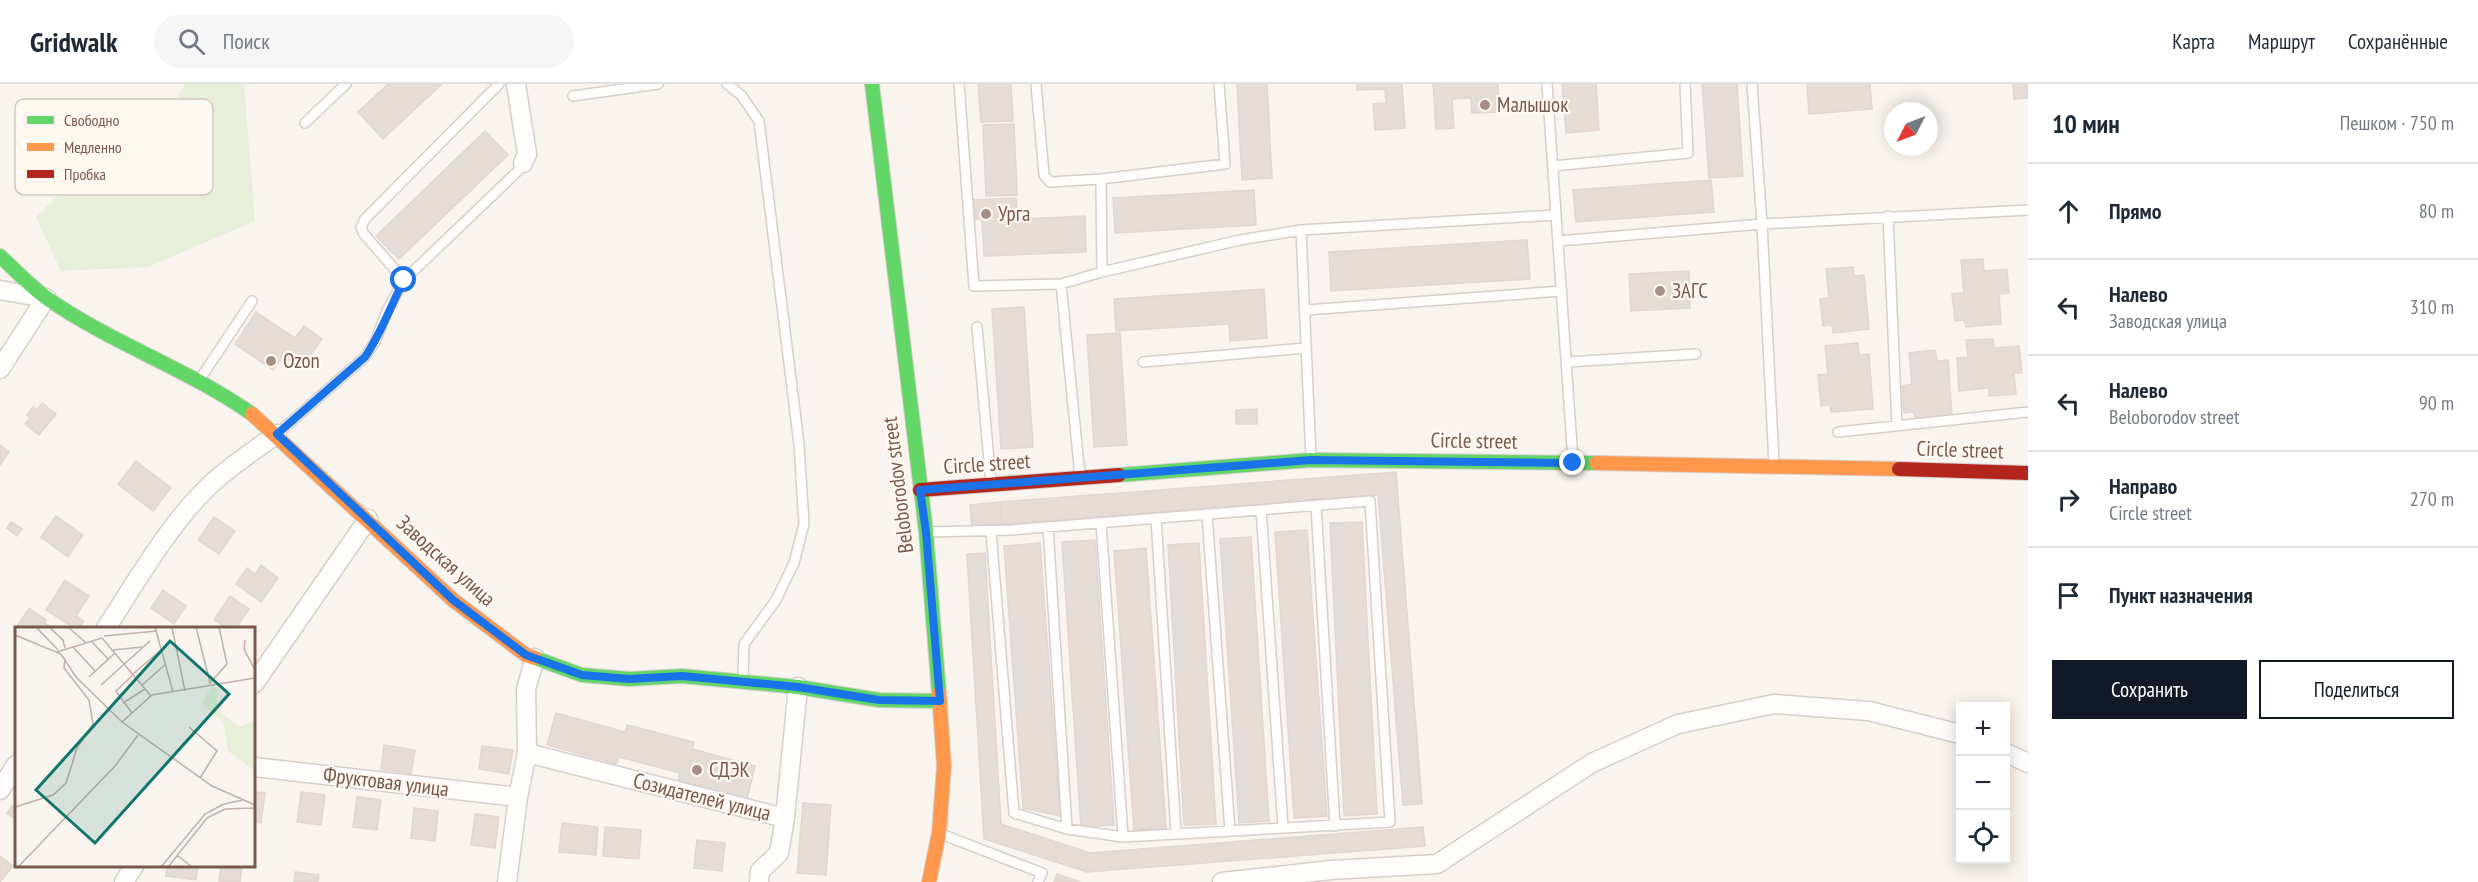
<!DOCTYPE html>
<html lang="ru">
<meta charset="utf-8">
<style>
:root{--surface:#fff;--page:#f6f6f7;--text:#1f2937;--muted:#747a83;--line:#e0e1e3;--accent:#111827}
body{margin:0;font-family:"PT Sans Narrow",sans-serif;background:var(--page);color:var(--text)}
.controls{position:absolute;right:18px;bottom:18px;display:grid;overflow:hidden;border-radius:0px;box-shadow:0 3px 15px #0003}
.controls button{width:54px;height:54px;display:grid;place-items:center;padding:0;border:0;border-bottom:2px solid var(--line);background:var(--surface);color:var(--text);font:30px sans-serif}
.compass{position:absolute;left:1884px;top:18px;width:54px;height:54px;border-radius:50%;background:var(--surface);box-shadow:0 3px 15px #0003;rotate:228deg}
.stop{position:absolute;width:18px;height:18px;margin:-14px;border:4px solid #1a73e8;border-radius:50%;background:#fff}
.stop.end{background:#1a73e8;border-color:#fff;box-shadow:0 2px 6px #0008}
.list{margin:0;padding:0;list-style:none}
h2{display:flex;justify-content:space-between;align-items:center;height:78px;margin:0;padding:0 24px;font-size:26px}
h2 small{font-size:20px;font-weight:400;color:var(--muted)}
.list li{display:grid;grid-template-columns:39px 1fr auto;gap:18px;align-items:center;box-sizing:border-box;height:96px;padding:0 24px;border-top:2px solid var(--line)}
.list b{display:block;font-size:22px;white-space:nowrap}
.list p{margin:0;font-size:20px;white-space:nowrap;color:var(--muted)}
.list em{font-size:20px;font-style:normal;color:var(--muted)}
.actions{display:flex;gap:12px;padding:18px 24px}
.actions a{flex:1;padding:14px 0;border:2px solid var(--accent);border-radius:0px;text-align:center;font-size:21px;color:var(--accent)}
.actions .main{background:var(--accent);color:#fff}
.icon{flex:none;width:33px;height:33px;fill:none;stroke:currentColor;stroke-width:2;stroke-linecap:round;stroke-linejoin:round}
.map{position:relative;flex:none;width:2028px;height:798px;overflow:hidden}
header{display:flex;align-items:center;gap:36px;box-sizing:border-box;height:84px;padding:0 30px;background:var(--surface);border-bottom:2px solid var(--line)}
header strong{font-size:28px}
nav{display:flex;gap:33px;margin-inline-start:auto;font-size:21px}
.search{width:420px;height:54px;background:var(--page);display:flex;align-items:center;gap:15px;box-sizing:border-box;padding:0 21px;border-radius:33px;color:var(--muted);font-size:22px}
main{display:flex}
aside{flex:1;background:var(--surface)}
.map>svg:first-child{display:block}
</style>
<header>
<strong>Gridwalk</strong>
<div class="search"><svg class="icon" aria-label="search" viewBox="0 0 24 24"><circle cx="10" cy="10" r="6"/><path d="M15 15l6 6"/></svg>Поиск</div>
<nav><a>Карта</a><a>Маршрут</a><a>Сохранённые</a></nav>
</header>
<main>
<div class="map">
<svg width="2028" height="798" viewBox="0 0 2028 798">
<rect width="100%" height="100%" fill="#f9f4ee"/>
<!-- green -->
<path fill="#e7efd9" d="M186 0H244L255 137 148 183 61 187 36 133 92 78 145 63Z"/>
<!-- building -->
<path fill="#e5dcd5" stroke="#e2d6d0" stroke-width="1.5" d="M388 0H442L383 55 358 28Z
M978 0H1011L1013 37 981 38Z
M1237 0H1267L1272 94 1242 96Z
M1357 0H1402L1405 44 1375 46 1373 20 1386 19 1385 5 1357 6Z
M1433 0H1498L1500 28 1472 29 1471 14 1452 15 1454 44 1436 45Z
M1562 0H1596L1599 46 1566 49Z
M1702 0H1737L1743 92 1709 94Z
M1807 0H1870L1872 25 1809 30Z
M2013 0H2028V14L2014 15Z
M1014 40 1017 111 986 112 983 41Z
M485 47 508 71 399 175 376 152Z
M1711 96 1714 128 1576 138 1573 106Z
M1254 106 1256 141 1115 149 1113 114Z
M1016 114 1017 133 975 135 974 116Z
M1085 132 1086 168 984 172 982 137Z
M1527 156 1530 195 1331 207 1329 168Z
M1983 175 1984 187 2007 185 2009 209 1999 210 2001 240 1966 243 1964 236 1955 237 1952 210 1964 209 1961 176Z
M1853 183 1854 192 1864 191 1869 245 1833 249 1832 241 1823 242 1820 215 1829 214 1826 185Z
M1689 187 1690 224 1631 227 1629 190Z
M1264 205 1267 254 1230 257 1229 240 1116 247 1114 215Z
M1024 223 1033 363 1001 365 992 225Z
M256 228 295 254 304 242 322 255 301 285 283 272 273 286 235 260Z
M1120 249 1127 361 1094 363 1087 251Z
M1993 255 1994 264 2019 262 2022 289H2014L2016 310 1989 312V304L1959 307 1957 274 1968 273 1966 256Z
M1858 259 1859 271 1869 270 1873 325 1831 328 1830 321 1821 322 1818 291 1828 290 1825 262Z
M1935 266 1937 277 1948 276 1952 331 1915 335 1914 328 1904 329 1902 302 1912 300 1909 269Z
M42 319 56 330 39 351 25 340 30 334 27 331 33 323 37 326Z
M1257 325V340H1236V326Z
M0 361 9 368 0 381Z
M136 377 171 404 153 427 118 400Z
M1396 388 1422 720 1403 721 1378 411 1002 440 1000 418Z
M1000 418 1002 440 972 443 970 421Z
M56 432 83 451 68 473 41 453Z
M214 433 235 447 219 470 198 456Z
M11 438 22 445 17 452 7 444Z
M1362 438 1377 730 1344 732 1330 439Z
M1307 446 1327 732 1294 734 1275 448Z
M1251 453 1269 737 1239 739 1220 455Z
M1095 456 1114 741 1081 743 1062 458Z
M1040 459 1060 732 1023 724 1004 462Z
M1199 459 1216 740 1184 741 1168 461Z
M1146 464 1166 744 1134 746 1114 467Z
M985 469 1001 740 1090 769 1423 743 1425 762 1087 788 984 755 967 470Z
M261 481 278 494 261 518 236 500 247 484 255 490Z
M65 496 89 512 76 532 84 537 79 544H74L46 526Z
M163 506 186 522 174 540 151 524Z
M230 512 249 525 236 544H228L214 536Z
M29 524 46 536 44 539 53 544H16Z
M556 629 625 648 627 641 694 658 692 665 755 682 747 715 678 696 680 689 619 673 617 680 547 661Z
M384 661 415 666 411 690 381 685Z
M482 662 513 666 509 690 479 685Z
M254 708 265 709 261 739 254 738Z
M301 708 325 711 321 741 297 738Z
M357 713 381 716 377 746 353 743Z
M803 719 831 721 826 791 797 789Z
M13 721 16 724V736L7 729Z
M414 724 438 727 435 757 411 754Z
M475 730 499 733 495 764 471 761Z
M562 739 598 743 596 771 559 768Z
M605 743 641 746 639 775 603 772Z
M697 756 725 759 722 787 694 784Z
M0 772 13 782 0 798Z
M167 782H198L196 796 166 792Z
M221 782H242L240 798H219Z
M295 788 319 791 318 798H294Z
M1057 790 1080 798H1054Z"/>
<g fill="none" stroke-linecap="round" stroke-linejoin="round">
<defs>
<path id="lane" d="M727 0 741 11 759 37 799 360 804 440 794 479 776 516 744 560 743 597
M959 0 974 202 1061 200 1102 188 1240 156 1301 146
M1036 0 1044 91 1050 98 1101 95 1102 188
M1547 0 1573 377
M1752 0 1762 140 2028 126
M573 12 658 0
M305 39 346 0
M1553 82 1688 69 1685 0
M1101 95 1225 80 1219 0
M1888 132 1897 341
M1558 157 1762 140 1774 379
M404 196 363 149 361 143 365 135 499 0
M1061 200 1080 392
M1306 226 1562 207
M977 243 991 399
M1143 278 1306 264
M1567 278 1696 270
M200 295 252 217
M1838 348 2028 328
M277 350 365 273 375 258 387 227 404 196 519 86 523 79
M1311 374 1301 146 1556 131
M1316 422 1335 742
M1261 426 1283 742
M1207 430 1230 747
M1156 434 1176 749
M1101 439 1123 753
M1048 443 1067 745
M927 448 1011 446 1370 417 1390 738 1123 753 1067 745 1014 729 991 447
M941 750 1042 789 1038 798"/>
<path id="street" d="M516 0 527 70 523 79
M0 206 46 214 0 285
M106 544C135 500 165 447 202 409 224 386 251 369 277 350
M254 600 368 435
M527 669 785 734
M2006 669 2028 679
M254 683 518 713
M0 706 16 681
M124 798 134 782
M507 798 518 713 527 669 526 605 535 574
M759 798 760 787 779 769 785 734 798 603
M1222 798 1331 786 1437 780 1592 679 1678 640 1774 620 1869 627 1960 650"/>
<path id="fast" d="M872 0 926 448 939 609
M0 172C15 186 31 203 48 215 113 260 188 285 252 330
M1119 391 1311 376 1596 379
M535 574 582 591 629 595 682 592 798 603 879 616 940 617"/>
<path id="slow" d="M252 330 453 516 526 571 535 574
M1596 379 1899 385
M929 798 939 749 944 682 939 609"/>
<path id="jam" d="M1899 385 2028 389
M920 406 1119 391"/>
</defs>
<!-- lane casing -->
<use href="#lane" stroke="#d8cfca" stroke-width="12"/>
<!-- street casing -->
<use href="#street" stroke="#d8cfca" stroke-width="21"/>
<!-- fast casing -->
<use href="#fast" stroke="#d8cfca" stroke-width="16"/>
<!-- slow casing -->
<use href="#slow" stroke="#d8cfca" stroke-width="16"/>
<!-- jam casing -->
<use href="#jam" stroke="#d8cfca" stroke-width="16"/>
<!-- lane -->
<use href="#lane" stroke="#fefdfc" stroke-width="9"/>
<!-- street -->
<use href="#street" stroke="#fefdfc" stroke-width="18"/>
<!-- fast -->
<use href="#fast" stroke="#63d668" stroke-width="14"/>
<!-- slow -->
<use href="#slow" stroke="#ff974d" stroke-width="14"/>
<!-- jam -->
<use href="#jam" stroke="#b3261e" stroke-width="14"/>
</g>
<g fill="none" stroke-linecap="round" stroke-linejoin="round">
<!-- route -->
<path stroke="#1a73e8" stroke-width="8" d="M404 196C391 221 381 250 365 273L277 350 453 516 526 571 582 591 629 595 682 592 798 603 879 616 940 617 926 448 920 406 1311 376 1573 379"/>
</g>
<!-- markers -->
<g fill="#a58f85" stroke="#fff8f0" stroke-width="2">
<circle cx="1485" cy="21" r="6"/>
<circle cx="986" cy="130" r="6"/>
<circle cx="1660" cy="207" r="6"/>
<circle cx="271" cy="277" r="6"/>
<circle cx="697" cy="686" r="6"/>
</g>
<g text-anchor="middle" stroke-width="4.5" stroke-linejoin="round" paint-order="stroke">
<!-- poi labels -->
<g font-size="21" fill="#78594c" stroke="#fff8f0" text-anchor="start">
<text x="1497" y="28">Малышок</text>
<text x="998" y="137">Урга</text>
<text x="1672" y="214">ЗАГС</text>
<text x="283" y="284">Ozon</text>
<text x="709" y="693">СДЭК</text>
</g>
<!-- street labels -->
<g font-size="21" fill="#78594c" stroke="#fff8f0">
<text transform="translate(1474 357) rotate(1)" y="7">Circle street</text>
<text transform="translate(1960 366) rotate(2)" y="7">Circle street</text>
<text transform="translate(987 380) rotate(-4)" y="7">Circle street</text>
<text transform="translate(898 401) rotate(-97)" y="7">Beloborodov street</text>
<text transform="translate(446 477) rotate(42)" y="7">Заводская улица</text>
<text transform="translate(386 698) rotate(7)" y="7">Фруктовая улица</text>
<text transform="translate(702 713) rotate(14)" y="7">Созидателей улица</text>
</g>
</g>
<!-- overview -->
<g transform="translate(15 543)">
<rect width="240" height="240" fill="#f9f4ee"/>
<path d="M196 59 202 61V81L210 89 224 100 240 94V144L213 124 208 95 187 77Z" fill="#e7efd9"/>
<path fill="none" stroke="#c1b1a8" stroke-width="1.5" d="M21 0 43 23M34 0 48 13 50 21M53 0 71 16M140 0 158 65M157 0 170 64M181 0 195 56 212 37 204 0M0 8 46 27 61 50 107 95 197 159 240 178M89 9 142 4M87 11 136 69M230 13 229 22 240 43M77 15 93 32M58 20 80 44M98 23 127 20M42 25 87 11M118 47 147 22M74 50 100 26M86 58 135 14M127 58 151 37M108 76 130 62M117 86 101 64 118 48M107 95 137 68 240 51M174 100 202 124 185 151M209 177 228 173M0 180 38 168 51 156 62 121 78 97 74 73 49 41 50 31M210 182 240 181M162 228 177 240M3 240 100 139 123 108M146 240 190 187 209 177M153 240 192 191 210 182"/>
<path fill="#0f766e" fill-opacity="0.15" stroke="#0f766e" stroke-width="3" d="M155 14 214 67 80 216 21 163Z"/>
<rect width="240" height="240" fill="none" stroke="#78594c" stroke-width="3"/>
</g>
<!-- legend -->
<rect x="15" y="15" width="198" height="96" rx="9" fill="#fff8f0" stroke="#d6c8bf" stroke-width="1.5"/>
<rect x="27" y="32" width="27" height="8" fill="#63d668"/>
<rect x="27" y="59" width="27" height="8" fill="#ff974d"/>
<rect x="27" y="86" width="27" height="8" fill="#b3261e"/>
<g font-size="16" fill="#78594c">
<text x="64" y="42">Свободно</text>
<text x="64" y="69">Медленно</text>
<text x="64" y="96">Пробка</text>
</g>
</svg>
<div class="controls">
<button>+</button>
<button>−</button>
<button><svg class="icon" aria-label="locate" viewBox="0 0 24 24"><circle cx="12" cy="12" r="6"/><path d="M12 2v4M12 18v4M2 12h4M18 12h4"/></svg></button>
</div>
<svg class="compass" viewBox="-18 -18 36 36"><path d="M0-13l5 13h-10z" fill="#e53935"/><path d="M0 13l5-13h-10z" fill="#747a83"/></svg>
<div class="stop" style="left:404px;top:196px"></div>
<div class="stop end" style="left:1573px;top:379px"></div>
</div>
<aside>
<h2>10 мин<small>Пешком · 750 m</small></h2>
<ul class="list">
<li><svg class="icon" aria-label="ahead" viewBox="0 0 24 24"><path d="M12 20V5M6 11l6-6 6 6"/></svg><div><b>Прямо</b></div><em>80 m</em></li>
<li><svg class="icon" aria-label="left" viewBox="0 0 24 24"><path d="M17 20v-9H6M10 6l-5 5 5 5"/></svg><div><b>Налево</b><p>Заводская улица</p></div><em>310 m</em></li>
<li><svg class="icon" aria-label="left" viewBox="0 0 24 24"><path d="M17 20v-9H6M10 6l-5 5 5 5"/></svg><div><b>Налево</b><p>Beloborodov street</p></div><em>90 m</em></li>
<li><svg class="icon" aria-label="right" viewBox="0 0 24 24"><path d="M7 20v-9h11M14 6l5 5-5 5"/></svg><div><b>Направо</b><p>Circle street</p></div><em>270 m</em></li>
<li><svg class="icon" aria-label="arrive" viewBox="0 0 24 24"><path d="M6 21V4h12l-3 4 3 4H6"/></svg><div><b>Пункт назначения</b></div></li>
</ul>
<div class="actions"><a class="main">Сохранить</a><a>Поделиться</a></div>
</aside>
</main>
